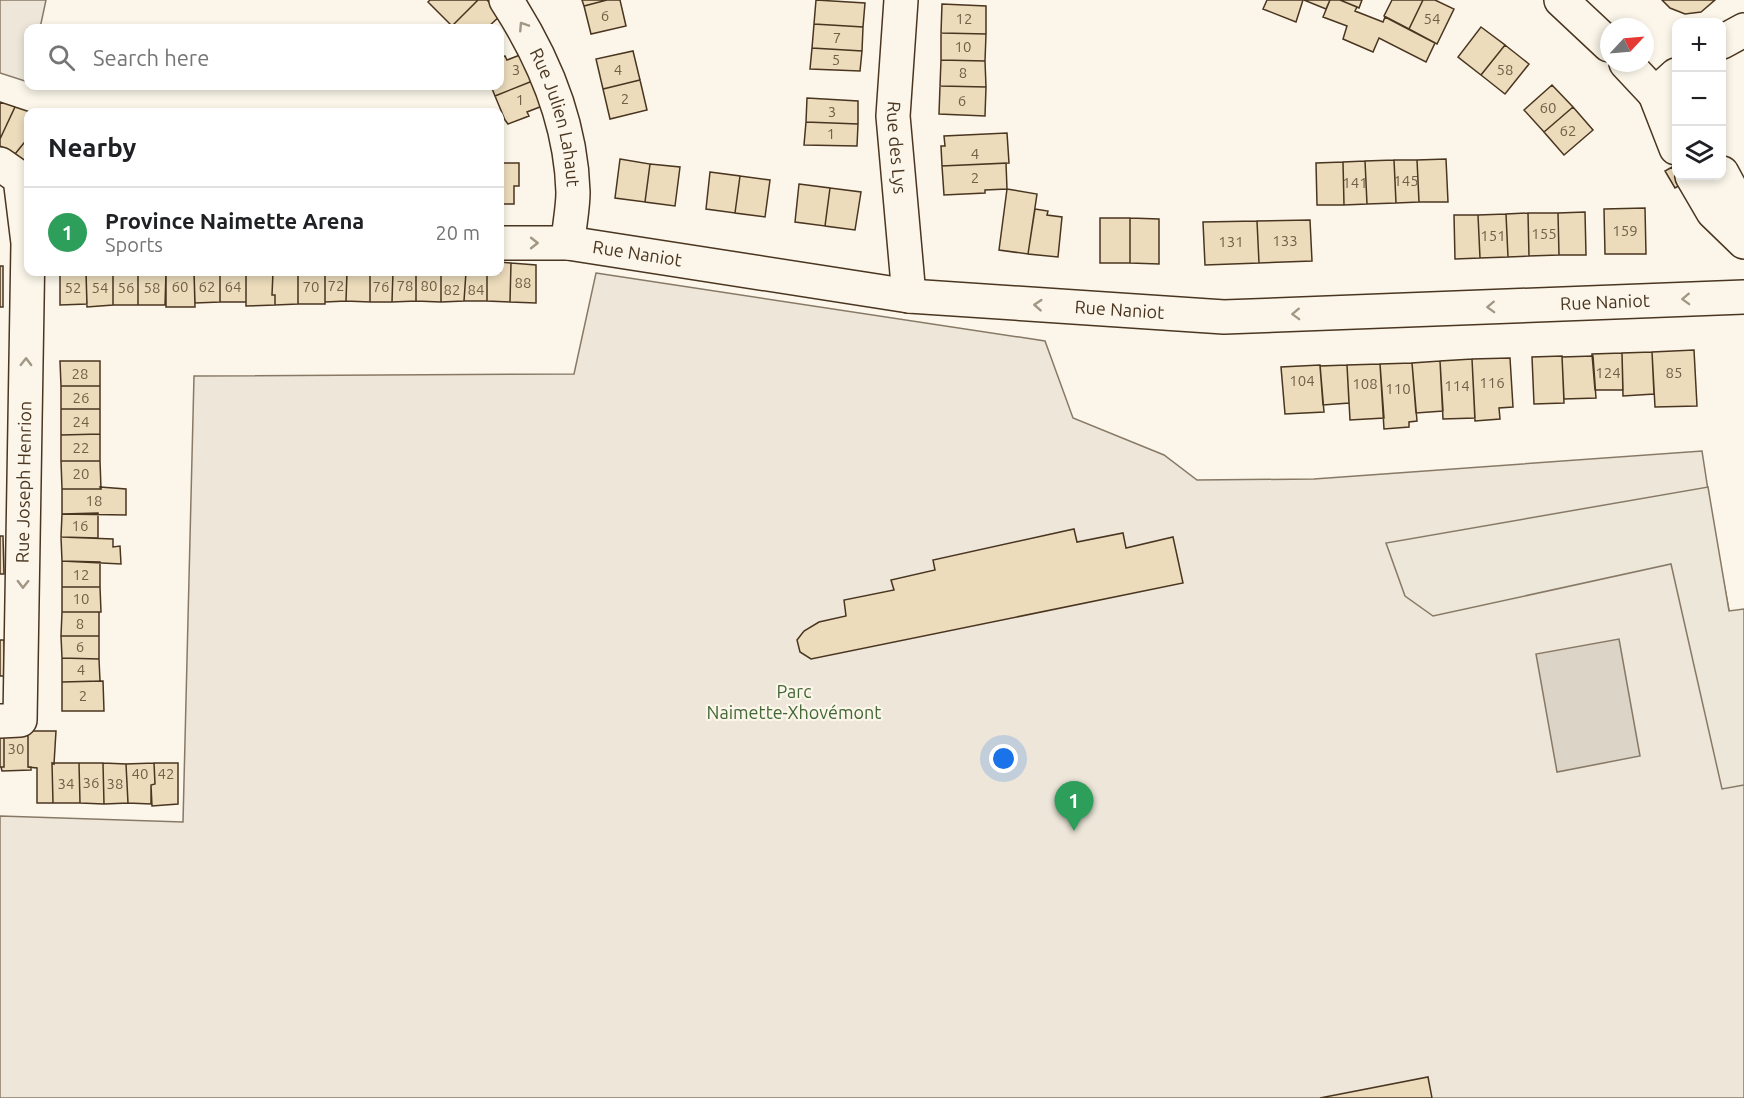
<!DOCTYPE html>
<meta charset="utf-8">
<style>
:root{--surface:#fff;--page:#f6f6f6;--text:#202124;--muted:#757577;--line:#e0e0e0;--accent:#b45309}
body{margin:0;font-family:Ubuntu,sans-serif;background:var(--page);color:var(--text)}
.controls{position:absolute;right:18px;top:18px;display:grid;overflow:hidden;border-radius:12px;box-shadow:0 3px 9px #0003}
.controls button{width:54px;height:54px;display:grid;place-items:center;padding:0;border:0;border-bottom:2px solid var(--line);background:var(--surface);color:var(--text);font:30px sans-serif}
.compass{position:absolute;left:1600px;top:18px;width:54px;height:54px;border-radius:50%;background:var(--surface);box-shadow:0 3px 9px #0003;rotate:64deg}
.you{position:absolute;left:1004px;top:759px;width:21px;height:21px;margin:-15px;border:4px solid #fff;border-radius:50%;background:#1a73e8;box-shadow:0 0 0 9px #1a73e833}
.badge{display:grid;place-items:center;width:39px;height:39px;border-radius:50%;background:var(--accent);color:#fff;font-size:20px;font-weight:700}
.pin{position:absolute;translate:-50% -50px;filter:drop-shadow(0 2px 3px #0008)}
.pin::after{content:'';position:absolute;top:32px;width:21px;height:18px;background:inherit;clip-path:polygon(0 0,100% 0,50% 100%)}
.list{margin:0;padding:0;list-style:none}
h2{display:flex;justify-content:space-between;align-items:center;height:78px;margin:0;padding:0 24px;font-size:26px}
h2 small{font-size:20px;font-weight:400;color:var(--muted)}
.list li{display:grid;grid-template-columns:39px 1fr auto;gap:18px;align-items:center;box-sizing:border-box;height:90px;padding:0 24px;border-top:2px solid var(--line)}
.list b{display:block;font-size:22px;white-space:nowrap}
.list p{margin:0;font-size:20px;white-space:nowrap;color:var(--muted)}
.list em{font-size:20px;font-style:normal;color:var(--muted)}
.icon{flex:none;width:33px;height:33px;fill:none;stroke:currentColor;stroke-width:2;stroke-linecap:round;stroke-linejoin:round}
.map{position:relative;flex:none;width:1744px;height:1098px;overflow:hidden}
.search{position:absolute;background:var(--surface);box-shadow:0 3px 9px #0003;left:24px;top:24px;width:480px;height:66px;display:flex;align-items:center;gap:15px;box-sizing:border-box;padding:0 21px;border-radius:12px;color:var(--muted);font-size:22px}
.panel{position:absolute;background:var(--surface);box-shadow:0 3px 9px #0003;left:24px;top:108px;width:480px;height:168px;border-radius:12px}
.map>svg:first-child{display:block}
</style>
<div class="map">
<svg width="1744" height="1098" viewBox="0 0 1744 1098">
<rect width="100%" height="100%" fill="#fbf6e9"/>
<!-- green -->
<path fill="#ede6d9" stroke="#887966" stroke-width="1.5" d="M0 0H46L40 28H28V82L0 73Z
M596 273 1045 341 1073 418 1164 455 1197 480 1314 479 1702 451 1716 542 1744 689V1098H0V816L183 822 194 376 574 374Z"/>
<!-- parking -->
<path fill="#ede7d9" stroke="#887966" stroke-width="1.5" d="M1708 487 1729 611 1744 609V785L1722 789 1671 564 1433 616 1405 596 1386 543Z"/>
<!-- water -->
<path fill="#dcd4c6" stroke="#887966" stroke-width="1.5" d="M1619 639 1640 756 1557 772 1536 654Z"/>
<!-- building -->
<path fill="#ecdcbc" stroke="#4a3520" stroke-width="1.5" d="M430 0H478L452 26 428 2Z
M478 0H487L501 15 487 28H454L452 26Z
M582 0H607L584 6Z
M607 0H620L626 26 591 34 584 6Z
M816 0 865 3 863 27 814 24Z
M1267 0H1303L1296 22 1263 9Z
M1304 0H1330L1326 9Z
M1330 0H1340L1357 7 1355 11 1383 22 1385 17 1435 43 1426 62 1379 38 1373 52 1343 39 1347 26 1323 17Z
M1340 0H1362L1359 8Z
M1392 0H1423L1409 29 1384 16Z
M1423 0H1435L1454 9 1437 44 1409 29Z
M1662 0H1715L1701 12 1685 14 1670 8Z
M942 4 986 6V34L941 33Z
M814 24 863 27 862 51 812 48Z
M1481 27 1505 45 1481 75 1458 57Z
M941 33 986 34 985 61 941 60Z
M1505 45 1529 64 1505 94 1481 75Z
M812 48 862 51 860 71 810 69Z
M633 51 640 80 603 89 596 59Z
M525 53 535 80 495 96 491 86H500V58L505 56 507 60Z
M941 60 985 61 986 87 940 86Z
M535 80 545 105 527 112 529 116 508 124 505 120 495 96Z
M640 80 647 110 610 119 603 89Z
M1552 85 1573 107 1544 132 1524 110Z
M940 86 986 87 985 116 939 114Z
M807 98 858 101V124L806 122Z
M0 102 15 107 0 139Z
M15 107 30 112H28V138L15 154 0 146V139Z
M1573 107 1593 130 1564 155 1544 132Z
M806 122 858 124 857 146 804 145Z
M1007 133 1009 163 942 166 941 146H945L944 136Z
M28 138V163L15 154Z
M620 159 650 164 645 202 615 198Z
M1446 159 1448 202H1419L1417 160Z
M1394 160 1396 203 1367 204 1365 161Z
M1394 160H1417L1419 202 1396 203Z
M1365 161 1367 204 1344 205 1343 162Z
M1343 162 1344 205H1317L1316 163Z
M500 163H519V186H514V204H500Z
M1006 163 1007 189 985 190V193L944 195 942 166Z
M650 164 680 167 675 206 645 202Z
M1672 167 1682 184 1675 188 1665 171Z
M710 172 740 176 735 213 706 209Z
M740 176 770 180 765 217 735 213Z
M799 184 830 188 825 226 795 222Z
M830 188 861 192 855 230 825 226Z
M1007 189 1037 194 1028 254 999 250Z
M1645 208 1646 254H1605L1604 209Z
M1035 209 1048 211 1047 215 1062 217 1058 257 1028 254Z
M1585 212 1586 255H1559L1558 213Z
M1528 213 1529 256 1508 257 1506 214Z
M1528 213H1558L1559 255 1529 256Z
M1506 214 1508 257 1480 258 1478 215Z
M1454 215H1478L1480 258 1455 259Z
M1100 218H1130V263H1100Z
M1130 218 1159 219V264L1130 263Z
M1310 220 1312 261 1259 263 1257 221Z
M1257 221 1259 263 1205 265 1203 222Z
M500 262 511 263 510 302 487 301V272H500Z
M511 263 536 265V303L510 302Z
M0 266H3V307H0Z
M60 272H86L87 304 60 305Z
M86 272H113V305L87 307Z
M113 272H138V305H113Z
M138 272H166L165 305H138Z
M166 272H194L195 307H166Z
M194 272H220V302L195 303Z
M220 272H246V302H220Z
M246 272H273L272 295H275V305L246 306Z
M273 272H298V304L275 305V295H272Z
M298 272H325V304H298Z
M325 272H347L346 301 325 302Z
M347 272H370V302L346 301Z
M370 272H393L392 302H370Z
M393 272H416V301L392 302Z
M416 272H441V302L416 301Z
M441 272H466L464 301 441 302Z
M466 272H487V301H464Z
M1694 350 1697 406 1655 407 1652 352Z
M1652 352 1654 394 1623 396 1622 353Z
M1622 353 1623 390H1595L1592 354Z
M1562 356 1564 403 1534 404 1532 357Z
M1593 356 1596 398 1564 399 1562 357Z
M1510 358 1513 407 1499 408 1500 419 1475 421 1472 359Z
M1472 359 1475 418 1443 419 1440 361Z
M60 361H100V386H61Z
M1440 361 1443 411 1416 413 1412 363Z
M1412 363 1417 421 1409 422V427L1384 429 1380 364Z
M1380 364 1384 418 1350 420 1347 365Z
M1320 365 1324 412 1285 414 1281 367Z
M1347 365 1349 403 1323 405 1320 366Z
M61 386H100V409H61Z
M61 409H100V434L61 435Z
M100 434V461H61V435Z
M61 461H100L101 489H62Z
M100 487 126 489V515L62 514V489H101Z
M98 513V538L61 537 62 514Z
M1074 529 1077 542 1123 533 1126 548 1173 537 1183 583 811 659 800 652 797 640 804 631 819 622 846 616 844 600 894 590 891 580 935 570 933 560Z
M0 536H3L4 574H0Z
M61 537 113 539V547L120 546 121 564 62 561Z
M62 561 100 562V587H62Z
M62 587H100L101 612H62Z
M62 612H99V636H61Z
M61 636H99V659L62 658Z
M0 640H4L5 676H0Z
M62 658 99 659 100 681 62 682Z
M103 681 104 711H62V682Z
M28 731V767H31V770L2 771 1 767H4V732Z
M28 731H56L54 764 52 763 53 803H37V768L28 767Z
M0 732H4V767H0Z
M52 763H79L80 803H53Z
M79 763H103L104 804 80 803Z
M103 763 126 764 128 803 104 804Z
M154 763 155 784 151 785V804L128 803 126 764Z
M154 763H178V804L152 806 151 785 155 784Z
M1428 1077 1432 1098H1320Z"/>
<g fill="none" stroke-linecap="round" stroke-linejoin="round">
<defs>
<g id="minor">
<path id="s1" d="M506 0C544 58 571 122 573 192 573 209 569 226 568 243"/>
<path id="s2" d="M901 0 893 116 909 296"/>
<path d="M1561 0 1609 45"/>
<path d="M1722 42 1744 30"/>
<path d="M1626 63 1655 94 1676 112"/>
<path d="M1655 94 1676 148"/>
<path d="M1655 94 1676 75"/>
<path d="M0 164 20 178 28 243 20 720 0 721"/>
<path d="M1722 173 1736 199 1744 227"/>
<path d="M1692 176 1713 212 1744 242"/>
<path id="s3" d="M500 243H568L909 296 1224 317 1744 297"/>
</g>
</defs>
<!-- minor casing -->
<use href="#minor" stroke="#4a3520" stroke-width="36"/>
<!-- minor -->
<use href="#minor" stroke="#fbf6e9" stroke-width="33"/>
</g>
<!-- one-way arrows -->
<defs><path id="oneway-chevron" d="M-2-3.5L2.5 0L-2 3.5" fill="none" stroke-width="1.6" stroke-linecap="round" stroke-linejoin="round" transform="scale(1.5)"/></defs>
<g stroke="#a29684">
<use href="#oneway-chevron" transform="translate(523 26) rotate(-123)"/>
<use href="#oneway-chevron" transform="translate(534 243)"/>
<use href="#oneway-chevron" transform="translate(1686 299) rotate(178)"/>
<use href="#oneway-chevron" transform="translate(1038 305) rotate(-176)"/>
<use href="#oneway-chevron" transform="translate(1491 307) rotate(178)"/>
<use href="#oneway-chevron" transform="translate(1296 314) rotate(178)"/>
<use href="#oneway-chevron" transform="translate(26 362) rotate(-89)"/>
<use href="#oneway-chevron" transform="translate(23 584) rotate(91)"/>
</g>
<g text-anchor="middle" stroke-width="4.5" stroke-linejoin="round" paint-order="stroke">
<!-- number labels -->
<g font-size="15" fill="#725f47">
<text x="605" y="21">6</text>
<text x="964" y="24">12</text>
<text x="1432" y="24">54</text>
<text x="837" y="43">7</text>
<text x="963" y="52">10</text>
<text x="836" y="65">5</text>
<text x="516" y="75">3</text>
<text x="618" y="75">4</text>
<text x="1505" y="75">58</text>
<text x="963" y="78">8</text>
<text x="625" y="104">2</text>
<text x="520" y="105">1</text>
<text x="962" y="106">6</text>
<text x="1548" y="113">60</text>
<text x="832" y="117">3</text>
<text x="1568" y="136">62</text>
<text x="831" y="139">1</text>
<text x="975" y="159">4</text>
<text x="975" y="183">2</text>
<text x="1406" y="186">145</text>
<text x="1355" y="188">141</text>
<text x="1625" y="236">159</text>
<text x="1544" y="239">155</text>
<text x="1493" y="241">151</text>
<text x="1285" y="246">133</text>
<text x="1231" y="247">131</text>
<text x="523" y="288">88</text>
<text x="336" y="291">72</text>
<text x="405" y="291">78</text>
<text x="429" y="291">80</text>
<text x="180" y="292">60</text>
<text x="207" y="292">62</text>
<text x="233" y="292">64</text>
<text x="311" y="292">70</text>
<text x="381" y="292">76</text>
<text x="73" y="293">52</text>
<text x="100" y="293">54</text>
<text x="126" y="293">56</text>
<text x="152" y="293">58</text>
<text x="452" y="295">82</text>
<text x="476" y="295">84</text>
<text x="1608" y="378">124</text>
<text x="1674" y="378">85</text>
<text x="80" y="379">28</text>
<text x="1302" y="386">104</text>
<text x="1492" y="388">116</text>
<text x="1365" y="389">108</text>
<text x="1457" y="391">114</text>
<text x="1398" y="394">110</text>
<text x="81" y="403">26</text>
<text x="81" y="427">24</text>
<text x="81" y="453">22</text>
<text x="81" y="479">20</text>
<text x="94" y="506">18</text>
<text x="80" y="531">16</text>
<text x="81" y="580">12</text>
<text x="81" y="604">10</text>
<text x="80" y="629">8</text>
<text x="80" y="652">6</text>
<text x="81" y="675">4</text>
<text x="83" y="701">2</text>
<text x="16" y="754">30</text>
<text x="140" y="779">40</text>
<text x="166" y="779">42</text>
<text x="91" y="788">36</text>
<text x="66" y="789">34</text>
<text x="115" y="789">38</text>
</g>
<!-- street labels -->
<g font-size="18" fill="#4a3520" stroke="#fbf6e9">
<text dy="6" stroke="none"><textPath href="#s1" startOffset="129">Rue Julien Lahaut</textPath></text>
<text dy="6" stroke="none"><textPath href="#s2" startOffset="148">Rue des Lys</textPath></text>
<text dy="6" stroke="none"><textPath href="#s3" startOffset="138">Rue Naniot</textPath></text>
<text dy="6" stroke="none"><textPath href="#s3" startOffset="1110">Rue Naniot</textPath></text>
<text dy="6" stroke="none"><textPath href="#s3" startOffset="624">Rue Naniot</textPath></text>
<text transform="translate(24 482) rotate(-89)" y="6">Rue Joseph Henrion</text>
</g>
<!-- park labels -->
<g font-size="18" fill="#436837" stroke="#fbf6e9">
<text x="794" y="698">Parc<tspan x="794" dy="21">Naimette-Xhovémont</tspan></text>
</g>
</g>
</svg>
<div class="controls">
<button>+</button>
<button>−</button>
<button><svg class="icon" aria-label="layers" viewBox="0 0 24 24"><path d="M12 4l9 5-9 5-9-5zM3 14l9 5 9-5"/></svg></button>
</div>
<svg class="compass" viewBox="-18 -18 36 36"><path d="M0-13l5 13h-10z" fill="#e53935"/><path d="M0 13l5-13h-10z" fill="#757577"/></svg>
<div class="you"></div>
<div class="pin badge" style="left:1074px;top:831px;background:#2e9e5b">1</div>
<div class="search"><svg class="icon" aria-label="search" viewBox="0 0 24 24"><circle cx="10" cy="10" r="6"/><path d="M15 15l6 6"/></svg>Search here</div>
<section class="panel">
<h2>Nearby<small></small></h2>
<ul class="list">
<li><span class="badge" style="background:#2e9e5b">1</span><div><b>Province Naimette Arena</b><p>Sports</p></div><em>20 m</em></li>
</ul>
</section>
</div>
